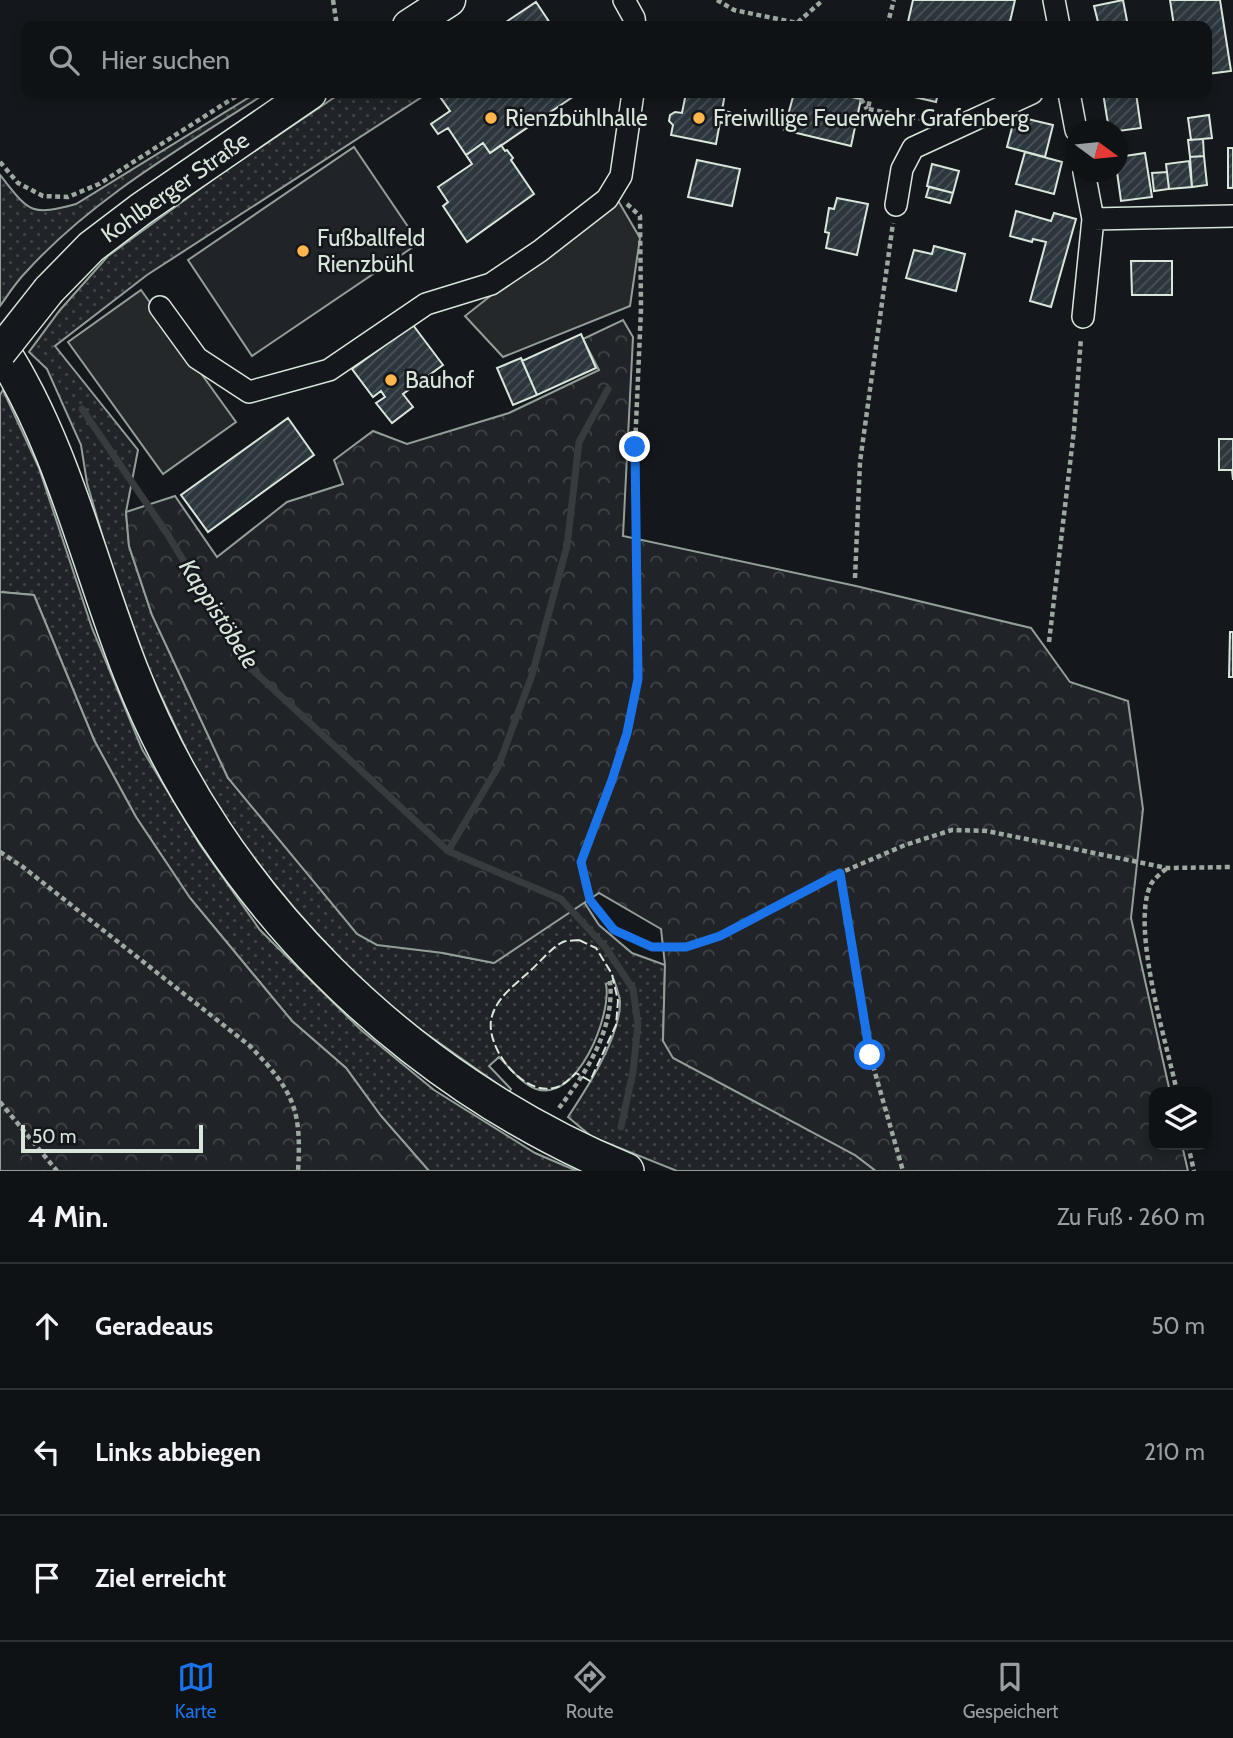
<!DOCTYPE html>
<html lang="de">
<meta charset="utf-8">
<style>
:root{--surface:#0f1215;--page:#181b1e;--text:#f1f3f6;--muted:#9b9ea0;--line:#2f3234;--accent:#1a73e8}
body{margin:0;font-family:Cabin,sans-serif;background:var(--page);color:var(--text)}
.controls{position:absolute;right:21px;bottom:21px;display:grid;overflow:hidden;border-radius:14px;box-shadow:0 4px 10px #0003}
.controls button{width:63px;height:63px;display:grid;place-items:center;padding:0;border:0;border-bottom:2px solid var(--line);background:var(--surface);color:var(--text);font:35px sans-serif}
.compass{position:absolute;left:1065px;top:119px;width:63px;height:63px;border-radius:50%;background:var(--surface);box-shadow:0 4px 10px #0003;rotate:105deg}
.scale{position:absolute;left:21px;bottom:18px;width:182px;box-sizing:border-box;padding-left:7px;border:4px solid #d8e6dc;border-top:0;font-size:19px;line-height:24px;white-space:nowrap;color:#d8e6dc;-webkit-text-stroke:5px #14181c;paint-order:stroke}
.stop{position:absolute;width:21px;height:21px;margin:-16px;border:5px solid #1a73e8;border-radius:50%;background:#fff}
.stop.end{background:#1a73e8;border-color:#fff;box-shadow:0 2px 7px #0008}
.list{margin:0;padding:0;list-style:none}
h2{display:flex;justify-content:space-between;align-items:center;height:91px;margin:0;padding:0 28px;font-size:30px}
h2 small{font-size:23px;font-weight:400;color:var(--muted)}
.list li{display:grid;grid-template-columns:46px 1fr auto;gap:21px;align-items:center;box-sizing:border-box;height:126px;padding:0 28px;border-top:2px solid var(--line)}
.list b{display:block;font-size:26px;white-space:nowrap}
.list em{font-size:23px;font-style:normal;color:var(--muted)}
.icon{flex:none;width:38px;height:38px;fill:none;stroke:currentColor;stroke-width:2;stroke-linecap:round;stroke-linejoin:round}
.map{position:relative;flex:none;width:1233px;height:1171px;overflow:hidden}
.search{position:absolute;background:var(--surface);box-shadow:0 4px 10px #0003;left:21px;right:21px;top:21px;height:77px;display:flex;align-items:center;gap:18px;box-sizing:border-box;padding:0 24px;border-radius:14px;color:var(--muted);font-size:26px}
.sheet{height:469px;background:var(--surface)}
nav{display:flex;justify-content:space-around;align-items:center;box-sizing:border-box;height:98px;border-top:2px solid var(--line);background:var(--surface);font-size:19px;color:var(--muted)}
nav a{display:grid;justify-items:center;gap:4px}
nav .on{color:var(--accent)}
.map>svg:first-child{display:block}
</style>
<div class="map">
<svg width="1233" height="1171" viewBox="0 0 1233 1171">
<defs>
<pattern id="grass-dots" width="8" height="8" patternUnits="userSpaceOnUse" patternTransform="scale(1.75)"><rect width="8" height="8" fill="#202428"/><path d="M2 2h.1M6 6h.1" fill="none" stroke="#404447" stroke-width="1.8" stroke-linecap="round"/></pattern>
<pattern id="forest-crowns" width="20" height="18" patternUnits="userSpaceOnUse" patternTransform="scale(1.75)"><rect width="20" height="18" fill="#202428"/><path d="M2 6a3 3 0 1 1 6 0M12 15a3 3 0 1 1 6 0" fill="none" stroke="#404447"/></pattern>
<pattern id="building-hatch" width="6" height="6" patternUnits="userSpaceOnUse" patternTransform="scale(1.75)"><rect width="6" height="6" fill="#2c363c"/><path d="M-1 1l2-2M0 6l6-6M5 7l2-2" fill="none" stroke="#4a5358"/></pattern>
</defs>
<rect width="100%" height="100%" fill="#14181c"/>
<!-- grass -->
<path fill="url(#grass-dots)" stroke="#939e99" stroke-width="2" d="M256 93H266C183 147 93 198 26 272 16 282 8 295 0 306V175C29 211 29 217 76 204Z
M341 93H428L147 275 55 346 138 450 126 512 129 546 152 615 228 778 443 953 494 963 584 902 599 925 632 953 665 965 663 1041 855 1155 876 1171H677L592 1137 568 1117C587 1088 621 1036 620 1001 619 994 616 986 614 980L606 984C612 1014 578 1103 536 1089 522 1084 510 1068 499 1057L489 1066 511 1089 509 1092 401 1016 341 961 261 872 201 781 147 666 108 555 87 483 81 445 47 369 29 352 60 310 108 256 219 175Z
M3 390 39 468 92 628 142 749 200 845 260 930 361 1030 434 1090 535 1153 577 1171H429L381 1116 346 1068 292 1021 190 898 136 817 94 740 34 595 0 592V395Z"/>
<!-- forest -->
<path fill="url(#forest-crowns)" stroke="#939e99" stroke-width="2" d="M623 320 633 337 623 536 856 586 1031 628 1070 682 1128 701 1143 809 1131 918 1170 1092H1154V1145H1182L1188 1171H876L855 1155 673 1058 663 1041 665 965 661 929 599 893 494 963 443 953 377 945 357 934 228 778 152 615 129 546 126 512 175 496 217 557 287 502 343 484 334 460 373 431 407 444 509 413 599 370 583 339Z
M0 592 34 595 94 740 136 817 190 898 292 1021 346 1068 381 1116 429 1171H0Z"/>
<!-- park -->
<path fill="#202428" stroke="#939e99" stroke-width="2" d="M354 147 419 243 252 356 188 260Z"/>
<!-- parking -->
<path fill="#24282b" stroke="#939e99" stroke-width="2" d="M616 197 640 238 630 306 503 357 465 316Z
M141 290 236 422 163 474 68 342Z"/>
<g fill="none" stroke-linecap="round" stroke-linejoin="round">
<!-- stream -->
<path stroke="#363b3e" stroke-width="7" d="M82 409 168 535 244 662 448 851 561 899 606 948 633 989 638 1024 633 1072 621 1127
M448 851 498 767 532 675 567 546 579 442 608 389"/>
</g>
<!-- building -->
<path fill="url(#building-hatch)" stroke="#d8e6dc" stroke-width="2" d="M913 0H1015L1009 26H907Z
M1123 0 1128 26H1099L1094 6Z
M1170 0H1220L1231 71 1207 74V26H1174Z
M536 2 552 26H500Z
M440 93H571L574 96 490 153 483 143 466 155 448 128 438 134 431 124 450 111 438 94Z
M686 93H725L722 111 730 112 727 124 720 122 716 144 671 135 673 125 669 121 670 115 675 112 682 113Z
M794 93H852L851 97 861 99 851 146 784 130Z
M897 93H938L936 102Z
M1103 93H1136L1141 128 1118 131 1109 130Z
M1209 115 1212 138 1191 140 1188 118Z
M1015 116 1053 125 1045 157 1007 147Z
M1203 139 1204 156 1190 157 1188 140Z
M483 143 490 153 501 145 505 151 507 150 513 158 511 160 534 194 467 242 443 206 448 202 438 187 472 164 466 155Z
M1228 148H1233V188H1228Z
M1025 152 1062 162 1054 194 1016 184Z
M1145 153 1152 197 1121 201 1117 172 1118 157Z
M1204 156 1207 185 1192 187 1190 157Z
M697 160 740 169 732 206 688 197Z
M1189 161 1192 187 1169 189 1166 164Z
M932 164 959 171 953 193 927 186Z
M1167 172 1169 189 1154 191 1152 173Z
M929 187 953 193 950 203 926 197Z
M837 198 868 204 857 255 826 248 829 233 825 232 829 208 834 209Z
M1016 211 1051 221 1054 213 1076 219 1051 307 1030 301 1046 242 1033 239 1032 242 1010 236Z
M934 246 965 254 956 291 906 278 914 250 932 254Z
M1131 261H1172V295H1132Z
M413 325 443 365 403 394 413 407 392 423 376 403 385 397 381 391 373 397 352 369Z
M581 334 596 368 537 395 522 361Z
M521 358 537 395 513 405 497 368Z
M288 418 314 455 208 532 181 495Z
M1219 439H1233V480L1232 470H1219Z
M1230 632H1233V677H1229Z"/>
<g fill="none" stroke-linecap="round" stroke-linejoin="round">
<defs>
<path id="street" d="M624 0 634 18 635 26
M1054 0 1059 26
M1069 93 1076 130
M896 205 902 169 913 148 1032 93
M1093 219 1233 216
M160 307 197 358 249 392 329 370 426 304 491 284 540 251 607 199 621 176 633 93
M1083 317 1093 219 1084 172"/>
<path id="secondary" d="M409 26 449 0
M49 290 91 247 141 209 310 93"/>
<path id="primary" d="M0 348C63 445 89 566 131 672 218 896 405 1080 626 1171"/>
</defs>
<!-- street casing -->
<use href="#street" stroke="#d8e6dc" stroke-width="24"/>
<!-- secondary casing -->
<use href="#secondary" stroke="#d8e6dc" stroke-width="35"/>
<!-- primary casing -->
<use href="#primary" stroke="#d8e6dc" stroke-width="38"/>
<!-- path -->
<path stroke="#9da8a2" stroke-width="4.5" stroke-dasharray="5 3.5" stroke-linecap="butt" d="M333 0 337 26
M717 0 734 10 797 23 823 0
M798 23 810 26
M887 26 894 0
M871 93 868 109 921 119
M861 99 867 109
M0 162 18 183 43 196 68 197 99 184 241 93
M627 204 640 216 641 309 635 447 638 679 627 733 612 780 581 862 590 900 614 930 652 947H686L720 936 840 873 905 845 952 830 987 831 1167 868 1233 867
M855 578 860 462 893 223
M1049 642 1074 430 1081 338
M0 852 23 867 250 1046C293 1091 302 1108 298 1171
M1166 869C1161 873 1154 879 1151 884 1130 927 1167 1044 1177 1092
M840 873 870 1055 903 1171
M0 1102 57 1171
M559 1108C587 1072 615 1028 610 981
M1188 1145 1194 1171"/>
<!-- street -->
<use href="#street" stroke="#14181c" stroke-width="21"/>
<!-- secondary -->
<use href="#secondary" stroke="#14181c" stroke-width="32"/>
<!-- primary -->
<use href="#primary" stroke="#14181c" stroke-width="35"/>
<defs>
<path id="secondary-bridge" d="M0 352 49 290"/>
</defs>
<!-- secondary-bridge casing -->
<use href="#secondary-bridge" stroke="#d8e6dc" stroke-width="35" stroke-linecap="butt"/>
<!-- secondary-bridge -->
<use href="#secondary-bridge" stroke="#14181c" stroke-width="32"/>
<!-- fence -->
<path stroke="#d8e6dc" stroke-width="2" stroke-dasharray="9 3.5" stroke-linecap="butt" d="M579 940 596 948 612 974 618 1001 616 1025 590 1081 576 1073C569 1080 563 1086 554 1088 522 1096 483 1045 492 1016 498 996 516 984 530 971 540 962 552 947 563 942 568 940 575 941 579 940Z"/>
</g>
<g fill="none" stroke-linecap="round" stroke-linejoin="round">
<!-- route -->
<path stroke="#1a73e8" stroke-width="9" d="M635 447 638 679 627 733 612 780 581 862 590 900 614 930 652 947H686L720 936 840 873 870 1055"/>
</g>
<!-- markers -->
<g fill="#ffb74d" stroke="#14181c" stroke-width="2.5">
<circle cx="491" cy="118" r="7"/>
<circle cx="699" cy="118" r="7"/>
<circle cx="303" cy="251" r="7"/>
<circle cx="391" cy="380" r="7"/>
</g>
<g text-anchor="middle" stroke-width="5" stroke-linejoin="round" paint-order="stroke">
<!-- poi labels -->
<g font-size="23" fill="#d8e6dc" stroke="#14181c" text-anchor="start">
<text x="505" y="126">Rienzbühlhalle</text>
<text x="713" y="126">Freiwillige Feuerwehr Grafenberg</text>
<text x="317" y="246">Fußballfeld<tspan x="317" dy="26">Rienzbühl</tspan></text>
<text x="405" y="388">Bauhof</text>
</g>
<!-- street labels -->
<g font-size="23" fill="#d8e6dc" stroke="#14181c">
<text transform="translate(175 187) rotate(-35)" y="8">Kohlberger Straße</text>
</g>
<!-- water labels -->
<g font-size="24" font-style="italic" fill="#d8e6dc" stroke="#14181c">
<text transform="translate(219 614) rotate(57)" y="8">Kappistöbele</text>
</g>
</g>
</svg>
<div class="controls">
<button><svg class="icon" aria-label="layers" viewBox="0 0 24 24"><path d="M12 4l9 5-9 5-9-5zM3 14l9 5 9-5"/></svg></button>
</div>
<svg class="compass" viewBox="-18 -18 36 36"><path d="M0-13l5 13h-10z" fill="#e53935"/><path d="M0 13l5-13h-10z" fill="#9b9ea0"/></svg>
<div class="scale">50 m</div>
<div class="stop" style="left:870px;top:1055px"></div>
<div class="stop end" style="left:635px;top:447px"></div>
<div class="search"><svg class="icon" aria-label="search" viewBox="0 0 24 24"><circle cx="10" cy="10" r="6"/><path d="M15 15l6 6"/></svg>Hier suchen</div>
</div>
<section class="sheet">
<h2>4 Min.<small>Zu Fuß · 260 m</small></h2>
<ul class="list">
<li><svg class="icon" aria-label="ahead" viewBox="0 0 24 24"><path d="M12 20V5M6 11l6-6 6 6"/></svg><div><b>Geradeaus</b></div><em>50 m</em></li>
<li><svg class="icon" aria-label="left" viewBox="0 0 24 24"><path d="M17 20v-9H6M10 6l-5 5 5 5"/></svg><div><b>Links abbiegen</b></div><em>210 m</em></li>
<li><svg class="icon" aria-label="arrive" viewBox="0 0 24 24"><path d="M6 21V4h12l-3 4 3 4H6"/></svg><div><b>Ziel erreicht</b></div></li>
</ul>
</section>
<nav>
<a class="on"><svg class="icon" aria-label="map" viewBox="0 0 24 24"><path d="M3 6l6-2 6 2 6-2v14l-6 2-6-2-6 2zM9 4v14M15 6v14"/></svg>Karte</a>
<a><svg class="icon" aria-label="directions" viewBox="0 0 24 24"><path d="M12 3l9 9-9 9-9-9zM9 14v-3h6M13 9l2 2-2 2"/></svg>Route</a>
<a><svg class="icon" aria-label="saved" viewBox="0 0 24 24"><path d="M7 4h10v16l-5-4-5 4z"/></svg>Gespeichert</a>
</nav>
